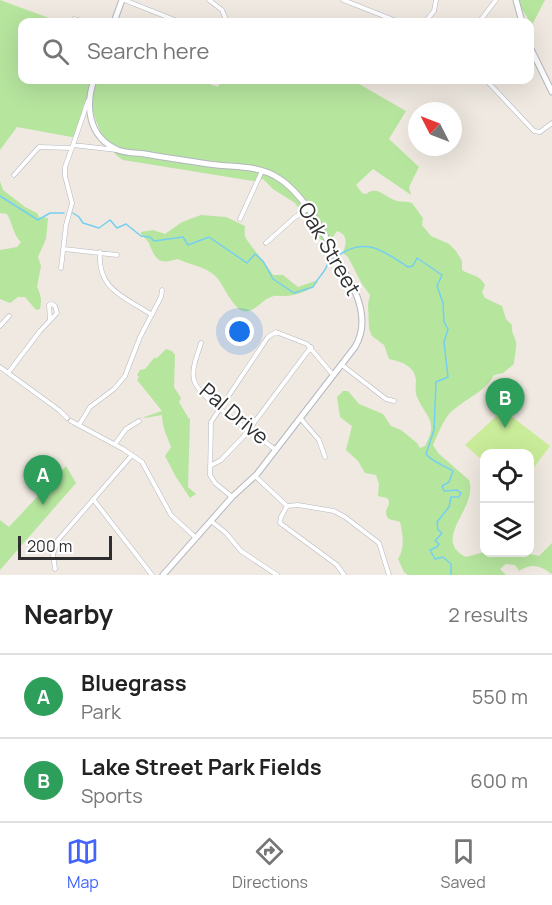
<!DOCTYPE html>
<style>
:root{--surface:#fff;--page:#f2f2f2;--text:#222;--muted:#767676;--line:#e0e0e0;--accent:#4264fb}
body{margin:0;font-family:Manrope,sans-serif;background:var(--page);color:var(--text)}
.controls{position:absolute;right:18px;bottom:18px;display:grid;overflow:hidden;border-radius:12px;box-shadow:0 6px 24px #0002}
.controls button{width:54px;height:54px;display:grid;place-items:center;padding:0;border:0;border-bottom:2px solid var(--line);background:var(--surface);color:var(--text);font:30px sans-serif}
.compass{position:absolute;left:408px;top:102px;width:54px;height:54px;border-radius:50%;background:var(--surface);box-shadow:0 6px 24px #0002;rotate:312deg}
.scale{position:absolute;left:18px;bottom:15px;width:94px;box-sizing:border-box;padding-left:6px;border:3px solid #2e2e2e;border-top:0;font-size:16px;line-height:21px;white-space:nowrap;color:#2e2e2e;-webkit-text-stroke:4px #fff;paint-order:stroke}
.you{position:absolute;left:240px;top:332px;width:21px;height:21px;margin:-15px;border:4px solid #fff;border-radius:50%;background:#1a73e8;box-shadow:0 0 0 9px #1a73e833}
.badge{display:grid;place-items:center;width:39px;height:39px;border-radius:50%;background:var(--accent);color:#fff;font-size:20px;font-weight:700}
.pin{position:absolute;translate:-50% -50px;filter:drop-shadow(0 2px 3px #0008)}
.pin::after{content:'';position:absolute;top:32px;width:21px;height:18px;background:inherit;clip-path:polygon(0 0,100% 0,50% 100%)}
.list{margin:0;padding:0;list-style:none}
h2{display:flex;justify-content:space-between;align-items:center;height:78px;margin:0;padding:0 24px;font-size:26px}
h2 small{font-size:20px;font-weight:400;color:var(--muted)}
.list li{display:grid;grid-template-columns:39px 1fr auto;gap:18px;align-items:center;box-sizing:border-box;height:84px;padding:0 24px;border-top:2px solid var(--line)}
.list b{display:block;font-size:22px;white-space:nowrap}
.list p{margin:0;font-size:20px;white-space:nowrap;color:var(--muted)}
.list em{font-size:20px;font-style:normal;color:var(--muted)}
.icon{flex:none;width:33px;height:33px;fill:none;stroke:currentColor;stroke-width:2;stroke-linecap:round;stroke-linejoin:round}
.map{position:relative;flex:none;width:552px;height:575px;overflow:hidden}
.search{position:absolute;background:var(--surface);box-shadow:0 6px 24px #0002;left:18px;right:18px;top:18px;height:66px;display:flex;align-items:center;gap:15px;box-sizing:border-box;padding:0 21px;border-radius:12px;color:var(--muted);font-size:22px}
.sheet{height:246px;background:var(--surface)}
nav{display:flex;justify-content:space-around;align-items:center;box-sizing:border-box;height:84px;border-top:2px solid var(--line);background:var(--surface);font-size:16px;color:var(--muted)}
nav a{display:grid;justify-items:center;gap:3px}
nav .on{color:var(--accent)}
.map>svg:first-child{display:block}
</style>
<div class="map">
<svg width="552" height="575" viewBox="0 0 552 575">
<rect width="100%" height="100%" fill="#efe9e1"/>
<!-- green -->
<path fill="#b6e59e" d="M0 0 60 22H22V80H198L218 87 222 80H352L406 111 389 139 419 167 409 187 411 195 373 169 356 185 362 193 366 194C378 185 384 197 397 201 402 202 407 201 412 203L423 218 422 225 431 236 449 244 456 251 462 261V270C471 276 479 274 485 285L482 292 485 298 502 306 506 319 512 325C511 332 514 335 516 342 517 348 514 357 514 364L503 373 494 375C484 393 466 398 451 412 444 418 437 436 433 445L438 453 469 480C479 508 430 539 466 557L484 552 504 556 525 553 539 556 552 543V574C539 565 532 563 519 571L515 565 506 564 500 569 506 575H408L404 572 398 559C405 548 403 535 400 522 393 519 386 522 386 511 388 506 391 503 387 498L378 496 379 484 376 475 365 473 358 461 346 450 352 426 340 417 337 397 343 391H348L359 404 383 414 391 426 401 430 417 443 420 448 425 446C440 419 424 417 416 394 415 390 416 385 416 380 415 366 400 361 389 359L384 345 372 336 369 329 368 304 370 295 362 284 348 257 343 253C346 244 349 235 337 231L326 247 295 203 273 189 263 179 253 181 123 160C104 148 98 126 91 106L84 104 77 138 17 127 0 150Z
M518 0H545L532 25 521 8Z
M0 181 3 190 25 207 37 213 39 217 48 218 46 239 38 257 41 266 37 287C41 295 42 300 40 309L36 310 25 297H18L10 303 0 299V250L17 247 21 242C13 235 13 224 7 214L0 213Z
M201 215 226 217 245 226C245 229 244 233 245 236 246 241 269 267 273 275H283L298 287 318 280 317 283C309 291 296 296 284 296 280 296 275 295 271 297 261 300 254 314 243 311 234 309 224 287 218 279 208 266 191 266 178 259 160 264 157 262 150 246 149 241 144 238 141 234V232L153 230 165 234 182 222Z
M166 349 172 351 175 355 174 387 181 398 179 402 189 419 190 418 188 487 196 494 190 498 176 477 165 456 171 447C167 436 162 427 162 415L145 418 144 417 162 411 137 380 139 377 137 375 140 370 145 369 154 358H157Z
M66 466 76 483 0 570V520L9 527Z"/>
<!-- pitch -->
<path fill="#c9ec9a" d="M503 410 550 446 530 473V454H484V462L465 445Z"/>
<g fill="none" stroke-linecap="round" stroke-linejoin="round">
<!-- stream -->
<path stroke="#75cff0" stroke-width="1.5" d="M0 196 38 220 50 213H64
M73 213 79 217 83 223 99 228 110 220 117 228 126 224 141 236 150 237 154 241 183 237 188 245 209 237 247 263 255 254 263 261 273 279 294 293 313 287C318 277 325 273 328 263L335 257
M339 255C366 236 385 252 408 267L413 266 417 258 442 275 437 286 443 303 444 322 448 329 444 342 448 377 436 382 434 430 426 454C432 462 444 465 453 471L449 482 442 486 444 491 457 490 461 493 459 497H451L449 507 437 522 438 530 442 533 435 541 439 544 437 547 430 550 435 559 443 557 451 564V575"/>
<defs>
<path id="street" d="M124 0 180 22
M209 0 222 10 227 22
M343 0 399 22
M74 19 86 22
M425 22 434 11 436 0
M479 22 496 0
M486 80 534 131 540 132 552 123
M88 101 73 145 117 150
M14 175 39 147 71 148
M240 219 262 171
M266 243 294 218 307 209
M64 249 117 255
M100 252C97 290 125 297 152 315
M61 268 66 225 72 203 65 176V167L73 145
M0 326 9 316
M201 343C198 354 191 368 194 380 198 398 259 437 276 450
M342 365 386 399 394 401
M0 367 59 410 67 418
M8 373 40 331 57 313 55 306 52 304 49 305 50 320
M301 419 319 440 325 457
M71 421 123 449 142 462 171 515 196 538
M79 425 90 407 114 389 125 376 140 337 161 297 162 290
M115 444 126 429 139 421
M210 466 221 460 244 436 311 347
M255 476 287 506 298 505 334 511 345 517 379 543 389 575
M232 497 215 483 210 475 211 422 268 337 276 332 307 344 333 375
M93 499 152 575
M287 506 281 517 280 523 337 565 344 575
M211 521 226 533 241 551 277 575
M55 569 53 554 58 540 132 455"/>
<path id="secondary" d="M516 0 522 22
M114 22 122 0
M530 47 552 92
M94 80C85 106 88 137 118 150 125 153 136 153 145 154 169 158 193 162 217 165 236 167 258 166 275 176 306 193 327 240 344 271 358 293 370 322 355 347L257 474 232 497 163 575"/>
</defs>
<!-- street casing -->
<use href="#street" stroke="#b4b7c1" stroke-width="5"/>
<!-- secondary casing -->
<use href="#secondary" stroke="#b4b7c1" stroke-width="7"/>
<!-- street -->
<use href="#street" stroke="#fff" stroke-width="4"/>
<!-- secondary -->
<use href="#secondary" stroke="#fff" stroke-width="5"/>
</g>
<g text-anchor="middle" stroke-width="4.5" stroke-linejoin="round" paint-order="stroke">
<!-- street labels -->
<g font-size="21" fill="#2e2e2e" stroke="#fff">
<text transform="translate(329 249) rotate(60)" y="7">Oak Street</text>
<text transform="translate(234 414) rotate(40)" y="7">Pal Drive</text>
</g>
</g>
</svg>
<div class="controls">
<button><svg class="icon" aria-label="locate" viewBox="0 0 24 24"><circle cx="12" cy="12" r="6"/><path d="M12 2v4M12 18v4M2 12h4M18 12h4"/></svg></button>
<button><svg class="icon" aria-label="layers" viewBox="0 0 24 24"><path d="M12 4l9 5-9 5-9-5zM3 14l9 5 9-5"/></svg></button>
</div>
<svg class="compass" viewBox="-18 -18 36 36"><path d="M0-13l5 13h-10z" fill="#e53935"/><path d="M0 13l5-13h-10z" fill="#767676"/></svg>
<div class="scale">200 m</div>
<div class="you"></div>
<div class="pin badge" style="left:43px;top:505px;background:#2e9e5b">A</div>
<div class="pin badge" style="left:505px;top:428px;background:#2e9e5b">B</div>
<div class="search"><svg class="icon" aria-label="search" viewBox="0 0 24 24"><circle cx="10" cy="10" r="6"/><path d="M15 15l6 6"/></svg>Search here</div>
</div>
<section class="sheet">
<h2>Nearby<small>2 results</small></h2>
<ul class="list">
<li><span class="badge" style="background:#2e9e5b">A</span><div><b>Bluegrass</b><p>Park</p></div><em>550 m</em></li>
<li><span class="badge" style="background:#2e9e5b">B</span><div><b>Lake Street Park Fields</b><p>Sports</p></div><em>600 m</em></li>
</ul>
</section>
<nav>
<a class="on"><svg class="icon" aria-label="map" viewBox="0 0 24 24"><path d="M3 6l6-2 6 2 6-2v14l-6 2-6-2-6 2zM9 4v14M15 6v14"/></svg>Map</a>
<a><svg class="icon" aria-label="directions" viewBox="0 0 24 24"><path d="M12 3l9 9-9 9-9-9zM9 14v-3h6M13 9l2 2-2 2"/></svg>Directions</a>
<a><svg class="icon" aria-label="saved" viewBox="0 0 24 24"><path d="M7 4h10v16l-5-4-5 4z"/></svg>Saved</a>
</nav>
